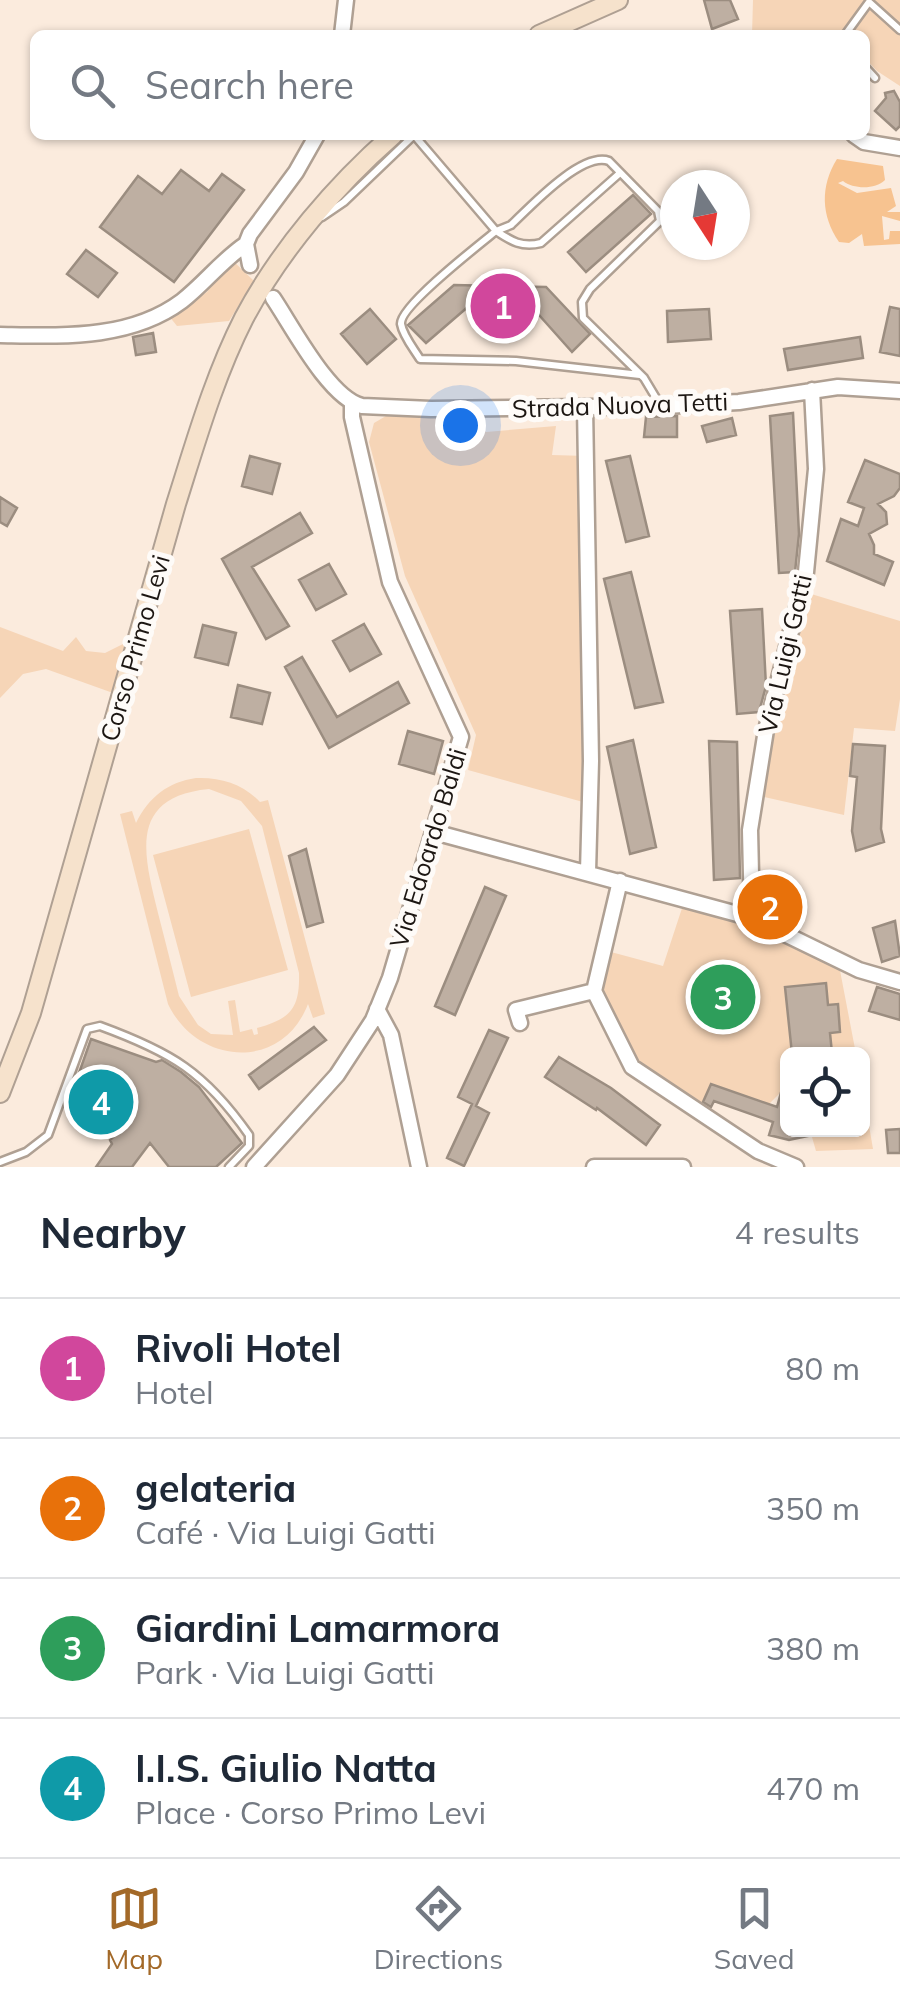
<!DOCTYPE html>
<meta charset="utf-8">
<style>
:root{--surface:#fff;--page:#f2f2f3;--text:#1f2937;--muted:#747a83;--line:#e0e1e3;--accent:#a36928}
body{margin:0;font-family:Mulish,sans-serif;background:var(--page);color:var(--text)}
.controls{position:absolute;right:30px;bottom:30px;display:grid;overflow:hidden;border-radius:15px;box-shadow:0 2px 8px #0004}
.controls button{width:90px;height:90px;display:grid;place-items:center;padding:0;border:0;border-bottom:2px solid var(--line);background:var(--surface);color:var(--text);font:50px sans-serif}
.compass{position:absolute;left:660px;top:170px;width:90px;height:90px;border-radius:50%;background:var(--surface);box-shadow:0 2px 8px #0004;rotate:168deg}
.you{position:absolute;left:460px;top:425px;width:35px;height:35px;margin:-25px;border:8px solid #fff;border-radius:50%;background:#1a73e8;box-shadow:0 0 0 15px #1a73e833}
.badge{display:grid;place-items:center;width:65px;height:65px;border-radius:50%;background:var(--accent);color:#fff;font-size:32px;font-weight:700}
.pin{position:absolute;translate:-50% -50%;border:5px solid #fff;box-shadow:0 2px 10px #0006}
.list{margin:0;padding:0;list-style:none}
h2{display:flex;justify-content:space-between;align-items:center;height:130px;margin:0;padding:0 40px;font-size:42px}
h2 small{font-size:32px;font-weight:400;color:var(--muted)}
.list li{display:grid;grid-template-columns:65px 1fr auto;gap:30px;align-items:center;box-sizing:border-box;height:140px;padding:0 40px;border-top:2px solid var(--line)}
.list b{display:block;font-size:38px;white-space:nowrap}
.list p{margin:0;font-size:32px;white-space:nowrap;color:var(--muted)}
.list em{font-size:32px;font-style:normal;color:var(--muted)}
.icon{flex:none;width:55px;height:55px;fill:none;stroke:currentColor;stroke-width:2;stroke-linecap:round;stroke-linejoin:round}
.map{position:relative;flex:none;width:900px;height:1167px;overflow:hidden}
.search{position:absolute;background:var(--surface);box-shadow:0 2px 8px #0004;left:30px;right:30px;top:30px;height:110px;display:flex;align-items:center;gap:25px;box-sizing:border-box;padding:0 35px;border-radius:15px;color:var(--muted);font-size:38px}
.sheet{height:690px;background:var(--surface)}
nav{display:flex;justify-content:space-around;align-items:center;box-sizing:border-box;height:140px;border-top:2px solid var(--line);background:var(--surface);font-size:28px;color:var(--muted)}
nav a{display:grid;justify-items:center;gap:5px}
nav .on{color:var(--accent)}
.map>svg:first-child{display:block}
</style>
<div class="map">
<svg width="900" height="1167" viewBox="0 0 900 1167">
<rect width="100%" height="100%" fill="#fbebdd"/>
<!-- green -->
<path fill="#f6d5b7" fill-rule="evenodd" d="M753 0H900V86L877 71 865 58V35H844L840 32 838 35H752Z
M231 259 254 281 229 321 177 326 169 316 207 292Z
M386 416 475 417 486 432 556 426 552 455 586 456 583 802 468 770 476 735 405 576 369 442 374 423Z
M808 593 900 621V699L895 731 854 728 844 815 760 796Z
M0 627 63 651 76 637 86 651 105 653 125 643 113 693 46 669 23 674 0 698Z
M196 778C221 777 243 784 260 802L268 800 325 1014 313 1018 308 1004C282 1072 197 1065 168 1004L120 814 132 811 136 823C149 797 168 782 196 778ZM209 789 241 801 262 826 299 973C300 1009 290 1019 257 1028L258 1034 254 1035 252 1029 240 1032 235 1000 228 1001 233 1035 211 1034 198 1025 179 996C172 968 165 940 158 913 144 856 127 797 209 789Z
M249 829 288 970 191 997 153 855Z
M685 899 752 918 838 960 856 1054H788L787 1092H781L769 1104 712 1085 700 1106 629 1062 594 984 611 952 663 966Z
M863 1090 873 1149 816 1151 810 1130H862Z"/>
<!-- water -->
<path fill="#f7c390" d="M837 159 883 166 885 180C875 190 853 189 843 181L838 183 857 193 891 188 896 206 887 212H900V221L882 216 884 240 889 239 890 231H900V244L864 246 862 234 849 243 839 242C821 216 820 186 837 159Z"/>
<!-- building -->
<path fill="#beafa2" stroke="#9b8d80" stroke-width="2.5" d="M704 0H730L738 19 712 29Z
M894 91 900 102V126L896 130 875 111 886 98 885 93Z
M181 170 209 191 222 174 244 190 174 282 100 227 138 176 162 194Z
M633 195 651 214 586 272 568 252Z
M86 250 117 273 98 297 67 274Z
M454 285 546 287 590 334 572 352 539 315 516 316 514 310 495 309V314L476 313 477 299 426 343 408 325Z
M890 307 900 309V356L880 352Z
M370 309 396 339 367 364 341 334Z
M709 309 711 339 668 342 667 311Z
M153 333 156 352 136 355 133 337Z
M860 337 863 358 788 370 784 349Z
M793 413 799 534 795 572 779 573 770 416Z
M677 416V437H644L646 417Z
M732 418 736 435 707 442 702 426Z
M250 456 280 464 272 494 242 486Z
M630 456 649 536 626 542 606 461Z
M865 460 900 474V488L894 496 878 504 886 512 887 524 869 534 874 545V554L893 562 884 585 827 561 841 519 858 526 864 508 848 502Z
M0 497 17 508 7 526 0 522Z
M300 513 312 533 252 567 289 626 266 639 222 559Z
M329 564 346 594 316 610 299 580Z
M631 572 663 702 635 708 604 579Z
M762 609 766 686 759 712 737 714 730 611Z
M364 624 381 654 350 671 333 641Z
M203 625 236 633 228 665 195 657Z
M302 657 337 717 398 682 409 703 329 748 285 667Z
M238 685 270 693 262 724 231 717Z
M408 731 443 741 434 774 399 764Z
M633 740 656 847 630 854 607 747Z
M709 741 737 742 740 878 714 880Z
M853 744 885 746 881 829 884 842 856 851 852 831 857 777 850 776Z
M306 849 323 922 307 927 289 856Z
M485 887 506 896 455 1015 435 1006Z
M776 888 799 899 790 919 766 907Z
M895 921 900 956 882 962 873 928Z
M826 983 828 1005 838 1004 840 1032 830 1033 832 1053 792 1054 785 987Z
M877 987 900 994V1020L869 1011Z
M314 1027 326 1040 259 1089 249 1075Z
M489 1030 508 1038 476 1106 489 1113 464 1166 447 1158 472 1104 458 1097Z
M91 1039 156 1062 162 1060 181 1072 199 1087 242 1143 216 1167H169L150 1143 132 1167H96L112 1144 110 1140 123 1128 67 1107Z
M559 1057 611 1088 660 1125 646 1145 597 1108 596 1110 545 1077Z
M785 1078H788V1130H822V1133L789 1140 769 1135 773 1122 714 1101 711 1107 703 1102 711 1084 777 1107Z
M900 1129V1153H888L886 1130Z"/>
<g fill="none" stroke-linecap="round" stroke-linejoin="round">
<defs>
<path id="service" d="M845 35 869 2 900 30
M865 67 875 78
M414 135 496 231 511 225C530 207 582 151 609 161L658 211 660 221 590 289 582 302 583 318 644 378 659 403
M620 173 541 243C522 248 511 241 496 231 480 244 399 307 401 324 403 336 414 349 420 359L516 361 640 375
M322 217 344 202 414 135
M0 1162 26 1152 48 1135 87 1029 100 1026C171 1052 205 1072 249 1135V1146L229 1167"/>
<path id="minor" d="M342 35 346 0
M854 135 864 142 900 148
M250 265 246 244 250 234 296 172 317 135
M273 298C292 326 329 398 362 406L431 409 665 406 739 402 838 387 900 391
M0 335C61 336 130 340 182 301 205 283 222 260 246 244
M585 407 591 761 588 872
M434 832 752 918 859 970 900 982
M620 881 594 991 632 1067 758 1151 796 1167
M752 918 750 830 766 730 806 572 816 469 812 390
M377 1009 391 1035 419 1167
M520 1023 516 1010 594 991
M254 1167 337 1075 373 1020 390 978 461 737 390 582 352 417V404
M594 1167H683"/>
<path id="secondary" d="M539 35 618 0
M0 1093 31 1013 176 504C196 441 214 377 244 318 280 250 336 185 393 135"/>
</defs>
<!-- service casing -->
<use href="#service" stroke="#afa093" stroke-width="11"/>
<!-- minor casing -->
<use href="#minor" stroke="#afa093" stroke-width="19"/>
<!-- secondary casing -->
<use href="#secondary" stroke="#afa093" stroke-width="22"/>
<!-- service -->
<use href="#service" stroke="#fff" stroke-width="6"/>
<!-- minor -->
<use href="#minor" stroke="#fff" stroke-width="14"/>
<!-- secondary -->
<use href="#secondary" stroke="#f6e2cc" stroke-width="18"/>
</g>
<g text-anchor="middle" stroke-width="10" stroke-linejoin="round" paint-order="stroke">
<!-- street labels -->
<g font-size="25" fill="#1c1612" stroke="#fefbf8">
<text transform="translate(620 405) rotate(-2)" y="9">Strada Nuova Tetti</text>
<text transform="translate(135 648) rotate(-74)" y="9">Corso Primo Levi</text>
<text transform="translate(785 654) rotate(-77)" y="9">Via Luigi Gatti</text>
<text transform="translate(428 848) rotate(-73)" y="9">Via Edoardo Baldi</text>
</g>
</g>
</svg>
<div class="controls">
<button><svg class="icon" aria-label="locate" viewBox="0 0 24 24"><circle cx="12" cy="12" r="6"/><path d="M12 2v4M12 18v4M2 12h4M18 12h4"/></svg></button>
</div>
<svg class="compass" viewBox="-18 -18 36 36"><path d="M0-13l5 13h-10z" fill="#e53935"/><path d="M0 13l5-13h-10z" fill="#747a83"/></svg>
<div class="you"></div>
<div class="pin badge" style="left:503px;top:306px;background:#d1479c">1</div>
<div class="pin badge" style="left:770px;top:907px;background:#e8710a">2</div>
<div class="pin badge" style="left:723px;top:997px;background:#2e9e5b">3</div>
<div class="pin badge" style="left:101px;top:1102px;background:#0f9aa8">4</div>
<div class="search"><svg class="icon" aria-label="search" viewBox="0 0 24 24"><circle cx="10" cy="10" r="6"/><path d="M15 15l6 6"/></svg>Search here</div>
</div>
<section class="sheet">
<h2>Nearby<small>4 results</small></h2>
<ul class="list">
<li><span class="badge" style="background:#d1479c">1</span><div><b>Rivoli Hotel</b><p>Hotel</p></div><em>80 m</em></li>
<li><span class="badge" style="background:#e8710a">2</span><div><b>gelateria</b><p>Café · Via Luigi Gatti</p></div><em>350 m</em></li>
<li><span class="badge" style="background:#2e9e5b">3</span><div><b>Giardini Lamarmora</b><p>Park · Via Luigi Gatti</p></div><em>380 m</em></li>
<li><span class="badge" style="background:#0f9aa8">4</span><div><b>I.I.S. Giulio Natta</b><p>Place · Corso Primo Levi</p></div><em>470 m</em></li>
</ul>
</section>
<nav>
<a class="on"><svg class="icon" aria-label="map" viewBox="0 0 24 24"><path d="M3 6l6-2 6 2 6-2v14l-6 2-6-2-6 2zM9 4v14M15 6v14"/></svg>Map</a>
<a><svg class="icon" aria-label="directions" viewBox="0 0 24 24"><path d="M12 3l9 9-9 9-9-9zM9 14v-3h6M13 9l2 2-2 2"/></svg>Directions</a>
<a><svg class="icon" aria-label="saved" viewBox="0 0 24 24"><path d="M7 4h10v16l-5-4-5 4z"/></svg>Saved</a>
</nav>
